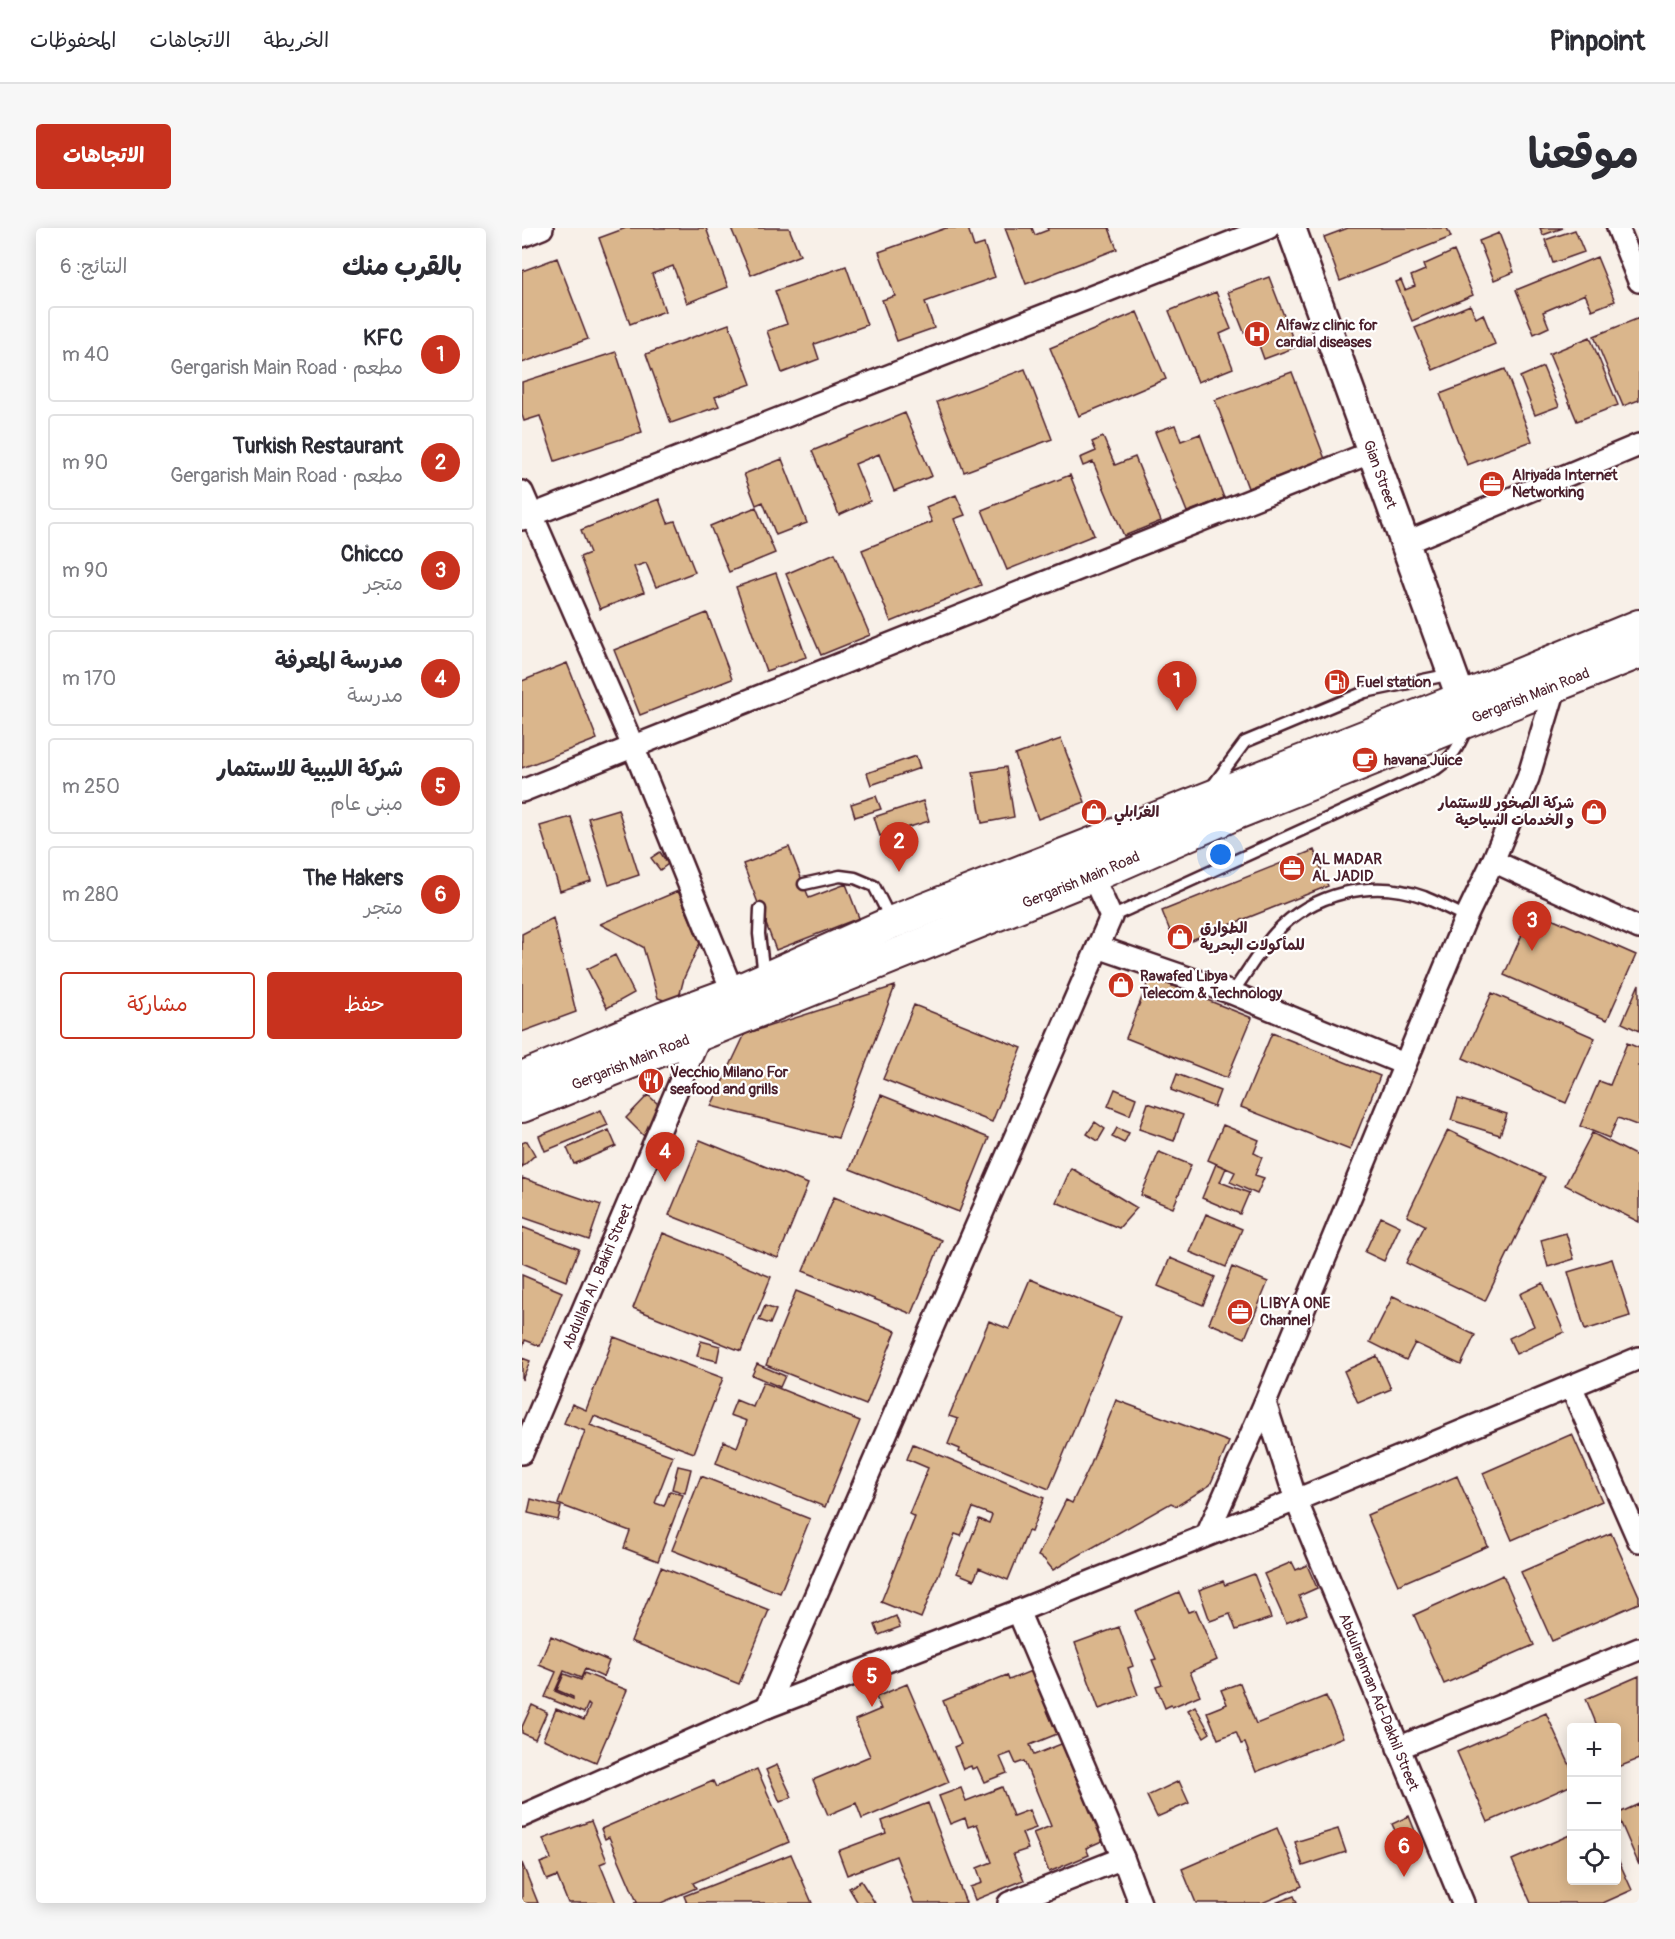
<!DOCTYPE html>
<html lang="ar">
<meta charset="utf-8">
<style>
:root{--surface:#fff;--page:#f7f7f7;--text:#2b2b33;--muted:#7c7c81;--line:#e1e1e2;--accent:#c8321e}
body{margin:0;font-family:Pangolin,"Playpen Sans Arabic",sans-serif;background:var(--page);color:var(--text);direction:rtl}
.controls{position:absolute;right:18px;bottom:18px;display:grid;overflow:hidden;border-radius:6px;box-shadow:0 3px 15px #0003}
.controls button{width:54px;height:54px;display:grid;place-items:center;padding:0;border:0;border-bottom:2px solid var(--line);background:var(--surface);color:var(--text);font:30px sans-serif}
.you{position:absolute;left:699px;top:627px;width:21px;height:21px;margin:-15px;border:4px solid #fff;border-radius:50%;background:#1a73e8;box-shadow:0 0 0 9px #1a73e833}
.badge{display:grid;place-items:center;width:39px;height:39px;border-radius:50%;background:var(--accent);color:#fff;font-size:20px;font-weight:700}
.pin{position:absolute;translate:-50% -50px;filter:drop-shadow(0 2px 3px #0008)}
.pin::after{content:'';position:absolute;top:32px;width:21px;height:18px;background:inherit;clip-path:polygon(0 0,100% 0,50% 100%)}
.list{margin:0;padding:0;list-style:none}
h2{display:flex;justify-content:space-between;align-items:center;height:78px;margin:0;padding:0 24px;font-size:26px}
h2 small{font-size:20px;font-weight:400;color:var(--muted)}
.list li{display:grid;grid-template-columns:39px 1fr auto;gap:18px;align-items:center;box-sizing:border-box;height:96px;margin:0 12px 12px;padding:0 12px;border:2px solid var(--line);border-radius:6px}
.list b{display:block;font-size:22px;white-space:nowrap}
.list p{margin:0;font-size:20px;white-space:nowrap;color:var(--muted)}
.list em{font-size:20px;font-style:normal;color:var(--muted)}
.actions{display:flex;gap:12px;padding:18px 24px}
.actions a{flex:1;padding:14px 0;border:2px solid var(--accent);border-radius:6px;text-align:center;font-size:21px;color:var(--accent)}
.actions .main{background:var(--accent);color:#fff}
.icon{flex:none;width:33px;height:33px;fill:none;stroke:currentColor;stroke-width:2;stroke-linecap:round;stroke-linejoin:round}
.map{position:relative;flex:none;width:1117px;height:1675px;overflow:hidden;direction:ltr;border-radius:6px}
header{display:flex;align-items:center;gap:36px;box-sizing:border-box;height:84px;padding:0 30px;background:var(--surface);border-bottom:2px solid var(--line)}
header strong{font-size:28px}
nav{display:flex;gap:33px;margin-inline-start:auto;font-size:21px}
.intro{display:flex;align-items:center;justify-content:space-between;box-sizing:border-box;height:144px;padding:0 36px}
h1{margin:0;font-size:42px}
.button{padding:15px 27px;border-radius:6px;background:var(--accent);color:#fff;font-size:21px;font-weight:700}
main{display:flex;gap:36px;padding:0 36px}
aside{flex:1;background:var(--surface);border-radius:6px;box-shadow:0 3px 15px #0003}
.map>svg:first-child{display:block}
</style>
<header>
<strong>Pinpoint</strong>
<nav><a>الخريطة</a><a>الاتجاهات</a><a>المحفوظات</a></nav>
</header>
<div class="intro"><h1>موقعنا</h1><a class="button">الاتجاهات</a></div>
<main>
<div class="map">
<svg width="1117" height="1675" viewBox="0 0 1117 1675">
<rect width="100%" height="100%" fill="#f8f0e8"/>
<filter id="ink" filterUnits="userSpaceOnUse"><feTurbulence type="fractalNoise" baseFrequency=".0167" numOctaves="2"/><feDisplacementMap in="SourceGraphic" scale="12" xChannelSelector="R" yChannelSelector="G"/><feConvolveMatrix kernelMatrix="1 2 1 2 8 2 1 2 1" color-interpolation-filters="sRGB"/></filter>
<g filter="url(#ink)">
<!-- building -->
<path fill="#dab68c" stroke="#4a1f2b" stroke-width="1.5" d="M104 0H184L206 59 165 75 151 38 130 46 143 83 108 96 77 10Z
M209 0H267L278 27 229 47Z
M424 0H446L452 19 462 16 473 49 403 74 412 100 375 113 360 72 373 68 357 24Z
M483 0H510L513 7 526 2 525 0H587L595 21 504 56Z
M826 0H925L929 9 818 53 802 9Z
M1018 0H1041L1021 7Z
M1053 2 1062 24 1031 35 1023 12Z
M977 5 992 44 972 52 957 13Z
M932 23 951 67 890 93 874 54 879 52 883 62 893 58 889 48 903 42 901 37Z
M1075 29 1093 73 1070 82 1063 66 1021 84 1027 99 1012 106 994 62Z
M35 30 66 111 0 135V43Z
M324 38 345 97 292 116 297 131 260 145 245 103 265 96 253 63Z
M747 49 774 119 742 131 731 101 722 104 706 64Z
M694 64 709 101 698 106 711 140 676 154 647 83Z
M948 77 954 90 961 86 973 116 911 142 893 100Z
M615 84 644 151 557 188 528 120Z
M1117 90V172L1101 178 1072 108Z
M207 96 229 156 193 169 197 178 149 195 124 126Z
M1068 109 1096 177 1055 193 1027 126Z
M94 124 120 204 33 233 18 188 2 193 0 187V154Z
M1021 139 1037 178 1013 187 998 149Z
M503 141 530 211 442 244 415 174Z
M983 141 1010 213 945 237 918 166Z
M770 144 803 231 726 260 693 172Z
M383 185 410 248 372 263 357 226 333 236 348 273 317 287 290 223Z
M653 197 659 213 678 206 702 270 665 284 633 204Z
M581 209 593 237 613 229 639 293 602 308 571 234 561 238 558 230 574 223 570 214Z
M260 231 285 295 254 307 241 274 234 277 222 246Z
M548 247 572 307 485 342 460 282Z
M434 267 443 287 432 291 459 357 369 394 340 322 410 294 404 279Z
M137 271 146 295 153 293 173 344 134 359 124 335 112 339 122 364 78 381 58 329 68 325 59 302Z
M234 279 253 325 207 344 188 298Z
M313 325 348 407 299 427 264 346Z
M254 345 284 429 244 443 214 359Z
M185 385 210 451 118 487 92 422Z
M45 435 75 511 0 540V453Z
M539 511 563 574 516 591 493 527Z
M394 528 398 540 349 557 345 545Z
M484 539 492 589 460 595 451 544Z
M354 568 359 581 333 589 329 576Z
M401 573 407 593 358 608 352 589Z
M96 581 117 647 87 657 66 590Z
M49 589 69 653 38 663 18 598Z
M267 619 287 670 324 656 337 690 254 722 221 636Z
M792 622 806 658 654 718 640 683Z
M138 624 146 636 138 642 129 630Z
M156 663 178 715 162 750 155 777 136 770 121 719 78 696Z
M1011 682 1114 727 1085 792 982 747Z
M31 690 54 784 0 804V706Z
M93 727 112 765 85 780 65 741Z
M628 749 730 790 705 850 604 810Z
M1117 756V803L1100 795Z
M373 758 316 910 189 878 223 806Z
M970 765 1073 810 1044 875 941 830Z
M392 777 500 820 470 894 361 851Z
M750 805 858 848 828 922 719 879Z
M1105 815 1117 820V898L1096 890 1087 910 1058 898 1077 853 1088 857Z
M655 846 698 863 692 879 649 862Z
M593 861 614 870 608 887 586 878Z
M126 867 145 884 122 908 104 890Z
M359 867 467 910 437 984 328 941Z
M936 871 985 886 978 907 929 892Z
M626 875 661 887 652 913 617 901Z
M79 882 86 897 23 923 17 908Z
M573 894 583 901 576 913 565 906Z
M701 897 737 912 732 925 740 929 733 947 742 950 735 966 708 954 713 944 686 932Z
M595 900 607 905 602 915 590 909Z
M87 902 94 918 52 936 45 920Z
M926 902 1023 949 963 1073 884 1035 903 997 885 988Z
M1070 905 1117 929V994L1043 957Z
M178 912 286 956 256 1030 147 987Z
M5 913 13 927 0 939V915Z
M637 924 669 937 651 980 619 967Z
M694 936 704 940 698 954 727 965 718 986 680 970Z
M549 940 615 980 597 1000 534 974Z
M0 950 79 977 67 1012 0 989Z
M312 969 420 1012 390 1086 281 1043Z
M684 986 720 1001 704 1039 668 1024Z
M859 989 878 998 862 1033 843 1024Z
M0 999 57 1021 44 1053 0 1035Z
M141 1005 249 1049 219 1123 111 1080Z
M1044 1005 1052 1031 1026 1039 1019 1012Z
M648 1030 693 1049 681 1077 636 1058Z
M1090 1031 1108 1088 1063 1102 1046 1044Z
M710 1039 746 1054 723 1110 687 1095Z
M0 1047 40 1064 18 1118 3 1112 0 1121Z
M508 1051 599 1089 527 1261 437 1224 438 1221 426 1216 436 1191 427 1188 467 1093 487 1101Z
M1021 1055 1042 1104 994 1126 987 1110 1012 1098 998 1066Z
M274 1063 374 1103 344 1177 244 1137Z
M871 1068 953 1107 939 1137 893 1115 884 1132 848 1114Z
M243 1078 254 1082 248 1096 237 1092Z
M92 1109 201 1150 172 1225 72 1188 68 1197 151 1228 133 1275 142 1278 148 1263 161 1267 136 1333 102 1320 108 1303 36 1276 63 1203 42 1195 50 1176 64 1182Z
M179 1113 198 1118 195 1133 175 1128Z
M855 1128 869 1161 836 1175 822 1143Z
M0 1130 8 1133 0 1152Z
M235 1136 263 1148 258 1159 230 1147Z
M241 1154 338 1193 303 1279 194 1235 202 1213 215 1219 225 1193 208 1187 214 1172 231 1179Z
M594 1172 707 1214 688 1257 655 1278 649 1275 531 1342 522 1331 516 1328 544 1272 550 1275 569 1236Z
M1050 1206 1080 1273 990 1312 961 1245Z
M391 1216 522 1270 509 1304 506 1303 486 1352 457 1340 452 1352 435 1345 457 1291 467 1295 470 1287 451 1280 439 1308 433 1306 399 1390 359 1374 393 1289 387 1286 406 1240 385 1231Z
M156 1238 169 1241 163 1265 150 1261Z
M179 1248 288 1291 258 1365 150 1322Z
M935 1248 966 1318 876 1357 845 1287Z
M9 1271 39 1279 36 1292 6 1285Z
M1089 1305 1117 1368V1375L1030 1413 999 1344Z
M770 1334 774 1342 785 1337 795 1360 777 1368 785 1386 764 1395 742 1346Z
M139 1339 247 1382 217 1456 109 1413Z
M732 1346 749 1390 714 1402 708 1386 688 1393 677 1362 701 1353 703 1357Z
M981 1347 1012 1417 922 1456 892 1387Z
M657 1364 666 1384 674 1382 695 1432 668 1444 678 1467 650 1479 649 1477 643 1480 634 1458 640 1456 630 1432 634 1431 613 1383Z
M374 1388 378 1399 357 1407 353 1397Z
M597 1399 611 1438 606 1440 616 1467 577 1481 553 1415Z
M29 1408 87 1433 81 1449 63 1441 59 1450 42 1443 33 1463 51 1471V1469L35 1462 42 1446 59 1452 62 1445 105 1462 74 1534 21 1511 34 1481 62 1492 68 1478 66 1476 62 1485 23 1469 34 1444 17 1437Z
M509 1443 535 1506 508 1517 512 1527 549 1512 589 1609 564 1620 567 1627 527 1644 511 1605 529 1598 502 1533 494 1536 489 1525 478 1529 485 1545 462 1554 455 1539 450 1541 449 1538 441 1541 432 1519 439 1516 421 1473 485 1447 487 1452Z
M1117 1448V1531L1094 1540V1500H1076L1064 1471Z
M718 1455 734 1496 804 1468 821 1509 734 1544 723 1515 719 1516 714 1504 696 1511 685 1484 705 1476 699 1462Z
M385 1456 427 1554 340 1591 334 1575 306 1587 291 1552 348 1528 333 1492 359 1481 354 1469Z
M10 1477 25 1484 13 1511 0 1505V1499Z
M673 1478 688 1505 682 1509 666 1482Z
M1024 1485 1050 1542V1557L966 1594 935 1524Z
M255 1537 270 1569 258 1574 244 1542Z
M235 1541 267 1614 171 1655 174 1660 139 1675H112L115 1674 87 1609 83 1611 79 1601 191 1553 194 1559Z
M657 1553 667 1575 635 1589 625 1568Z
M480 1559 491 1588 507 1582 514 1600 500 1605 506 1621 491 1626 502 1652 453 1672 448 1659 460 1655 455 1640 470 1634 455 1596 446 1599 443 1590 428 1596 417 1568 439 1560 444 1573Z
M406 1575 444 1675H392L374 1628 325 1647 316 1623 364 1605 360 1593Z
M1117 1576V1637L1095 1586Z
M887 1588 895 1608 879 1615 870 1596Z
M69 1593 85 1633 78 1636 94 1675H46L35 1648 25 1652 18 1635 29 1631 21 1611Z
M755 1600 780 1658 740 1675H674L660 1641Z
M816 1601 824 1624 781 1638 773 1614Z
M1050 1606V1652H1094V1627L1110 1662 1081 1675H1009L990 1632Z
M269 1626 290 1675H165L162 1668Z
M0 1635 16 1675H0Z
M339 1653 353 1675H336L327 1660Z
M772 1668 775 1675H753Z"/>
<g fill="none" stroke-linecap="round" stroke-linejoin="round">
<defs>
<path id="lane" d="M689 560 723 514 843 464 930 446
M282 656 318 648 333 650 352 658 369 692
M238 681 237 706 242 747
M589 689 914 541C931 529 936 520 944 501
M710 765C724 746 737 723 753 705 790 665 850 650 902 669 916 675 930 682 944 689"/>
<g id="street">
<path d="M1096 0 1117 53"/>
<path d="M0 8 20 0"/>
<path d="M0 264 111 518 211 765"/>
<path d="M0 291 746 0"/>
<path d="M883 315 1117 217"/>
<path d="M0 563 850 224"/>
<path d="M971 633 1117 700"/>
<path d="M576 719 710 765 882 836"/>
<path d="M1049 1158 1117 1313"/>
<path id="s1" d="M0 1225 179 805"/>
<path d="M685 1307 743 1175"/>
<path d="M496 1383 601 1630 618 1675"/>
<path d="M245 1479 589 689 566 638"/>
<path d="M876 1520 1117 1421"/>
<path d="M0 1588 245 1479 496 1383 774 1272 1117 1130"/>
<path d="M487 1675 601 1630"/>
<path d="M941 1675 774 1272 743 1175 944 689 971 633 1006 550 1034 457"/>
</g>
<g id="secondary">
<path id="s2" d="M769 0 947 492"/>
</g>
<g id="primary">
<path d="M0 850 140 791 211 765 371 694 939 471 1117 398"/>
<path id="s3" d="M0 878 570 648 712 586 1117 424"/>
</g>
</defs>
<!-- lane casing -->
<use href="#lane" stroke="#4a1f2b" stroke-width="15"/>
<!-- street casing -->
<use href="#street" stroke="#4a1f2b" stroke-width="26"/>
<!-- secondary casing -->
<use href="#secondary" stroke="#4a1f2b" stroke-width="33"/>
<!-- primary casing -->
<use href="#primary" stroke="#4a1f2b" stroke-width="36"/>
<!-- lane -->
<use href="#lane" stroke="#fff" stroke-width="10"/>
<!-- street -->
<use href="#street" stroke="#fff" stroke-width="21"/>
<!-- secondary -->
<use href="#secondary" stroke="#fff" stroke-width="28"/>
<!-- primary -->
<use href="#primary" stroke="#fff" stroke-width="32"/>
</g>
</g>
<!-- icons -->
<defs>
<symbol id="hospital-disc" viewBox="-11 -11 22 22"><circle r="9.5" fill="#c8321e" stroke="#fff"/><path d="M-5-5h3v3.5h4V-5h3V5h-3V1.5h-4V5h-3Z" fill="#fff"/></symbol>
<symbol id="office-disc" viewBox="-11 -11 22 22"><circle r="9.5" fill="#c8321e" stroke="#fff"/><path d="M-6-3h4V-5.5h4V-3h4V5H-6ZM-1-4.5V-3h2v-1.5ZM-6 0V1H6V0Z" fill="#fff"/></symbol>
<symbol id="fuel-disc" viewBox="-11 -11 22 22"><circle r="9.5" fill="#c8321e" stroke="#fff"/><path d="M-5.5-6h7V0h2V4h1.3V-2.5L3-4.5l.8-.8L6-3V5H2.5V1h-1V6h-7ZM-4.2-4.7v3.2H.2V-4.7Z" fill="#fff"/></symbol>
<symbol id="cafe-disc" viewBox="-11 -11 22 22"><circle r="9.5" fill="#c8321e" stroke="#fff"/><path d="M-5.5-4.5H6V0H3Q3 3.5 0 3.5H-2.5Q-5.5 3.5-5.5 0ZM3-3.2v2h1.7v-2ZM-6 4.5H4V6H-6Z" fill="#fff"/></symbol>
<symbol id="shop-disc" viewBox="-11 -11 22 22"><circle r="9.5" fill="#c8321e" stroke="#fff"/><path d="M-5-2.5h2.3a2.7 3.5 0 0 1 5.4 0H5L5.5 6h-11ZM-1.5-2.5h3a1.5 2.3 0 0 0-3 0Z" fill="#fff"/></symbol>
<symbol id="restaurant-disc" viewBox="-11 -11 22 22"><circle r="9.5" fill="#c8321e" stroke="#fff"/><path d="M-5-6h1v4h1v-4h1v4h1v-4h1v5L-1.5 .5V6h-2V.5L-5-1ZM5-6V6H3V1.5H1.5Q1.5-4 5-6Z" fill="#fff"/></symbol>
</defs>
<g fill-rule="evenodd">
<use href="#hospital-disc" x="720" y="91" width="30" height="30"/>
<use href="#office-disc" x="955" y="241" width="30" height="30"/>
<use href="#fuel-disc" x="800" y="439" width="30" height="30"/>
<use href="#cafe-disc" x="828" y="517" width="30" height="30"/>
<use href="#shop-disc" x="557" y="569" width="30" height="30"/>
<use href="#shop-disc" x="1057" y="569" width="30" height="30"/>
<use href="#office-disc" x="755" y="625" width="30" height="30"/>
<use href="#shop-disc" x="643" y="694" width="30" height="30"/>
<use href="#shop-disc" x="584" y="742" width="30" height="30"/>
<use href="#restaurant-disc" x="114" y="838" width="30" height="30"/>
<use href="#office-disc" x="703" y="1069" width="30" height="30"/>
</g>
<g text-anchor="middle" stroke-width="4.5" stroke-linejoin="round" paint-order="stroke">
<!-- poi labels -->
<g font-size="15" font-weight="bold" fill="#4a1f2b" stroke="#fff" text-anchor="start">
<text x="754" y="102">Alfawz clinic for<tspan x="754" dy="17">cardial diseases</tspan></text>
<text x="990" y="252">Alriyada Internet<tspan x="990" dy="17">Networking</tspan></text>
<text x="834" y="459">Fuel station</text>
<text x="862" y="537">havana Juice</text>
<text x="1052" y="580" text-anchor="end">شركة الصخور للاستثمار<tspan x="1052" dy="17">و الخدمات السياحية</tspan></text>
<text x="592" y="589">الغرابلي</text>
<text x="790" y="636">AL MADAR<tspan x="790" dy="17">AL JADID</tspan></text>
<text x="678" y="705">الطوارق<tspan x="678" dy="17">للمأكولات البحرية</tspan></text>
<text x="618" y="753">Rawafed Libya<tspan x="618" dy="17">Telecom &amp; Technology</tspan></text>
<text x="148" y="849">Vecchio Milano For<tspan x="148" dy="17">seafood and grills</tspan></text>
<text x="738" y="1080">LIBYA ONE<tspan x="738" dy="17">Channel</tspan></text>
</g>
<!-- street labels -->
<g font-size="15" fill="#4a1f2b" stroke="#fff">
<text dy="5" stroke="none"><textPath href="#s2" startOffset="262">Gian Street</textPath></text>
<text dy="5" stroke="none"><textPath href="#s3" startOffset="1089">Gergarish Main Road</textPath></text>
<text dy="5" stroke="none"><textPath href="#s3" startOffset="603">Gergarish Main Road</textPath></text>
<text dy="5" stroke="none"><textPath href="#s3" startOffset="117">Gergarish Main Road</textPath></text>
<text dy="5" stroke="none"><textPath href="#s1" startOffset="192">Abdullah Al , Bakiri Street</textPath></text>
<text transform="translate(857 1474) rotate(68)" y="5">Abdulrahman Ad-Dakhil Street</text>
</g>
</g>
</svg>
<div class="controls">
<button>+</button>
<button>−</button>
<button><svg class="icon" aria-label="locate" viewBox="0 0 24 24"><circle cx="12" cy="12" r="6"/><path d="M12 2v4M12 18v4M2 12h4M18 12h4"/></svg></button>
</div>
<div class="you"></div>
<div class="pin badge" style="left:655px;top:483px">1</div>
<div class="pin badge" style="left:377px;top:644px">2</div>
<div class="pin badge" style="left:1010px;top:723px">3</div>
<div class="pin badge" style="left:143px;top:954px">4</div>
<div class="pin badge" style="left:350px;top:1479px">5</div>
<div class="pin badge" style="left:882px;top:1649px">6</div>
</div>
<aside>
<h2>بالقرب منك<small>النتائج: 6</small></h2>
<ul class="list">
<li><span class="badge">1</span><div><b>KFC</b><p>مطعم · Gergarish Main Road</p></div><em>40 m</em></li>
<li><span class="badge">2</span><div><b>Turkish Restaurant</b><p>مطعم · Gergarish Main Road</p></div><em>90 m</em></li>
<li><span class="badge">3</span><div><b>Chicco</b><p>متجر</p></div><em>90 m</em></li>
<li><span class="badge">4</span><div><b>مدرسة المعرفة</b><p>مدرسة</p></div><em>170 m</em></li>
<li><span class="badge">5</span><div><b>شركة الليبية للاستثمار</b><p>مبنى عام</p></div><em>250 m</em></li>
<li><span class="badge">6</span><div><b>The Hakers</b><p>متجر</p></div><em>280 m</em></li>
</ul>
<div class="actions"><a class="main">حفظ</a><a>مشاركة</a></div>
</aside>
</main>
